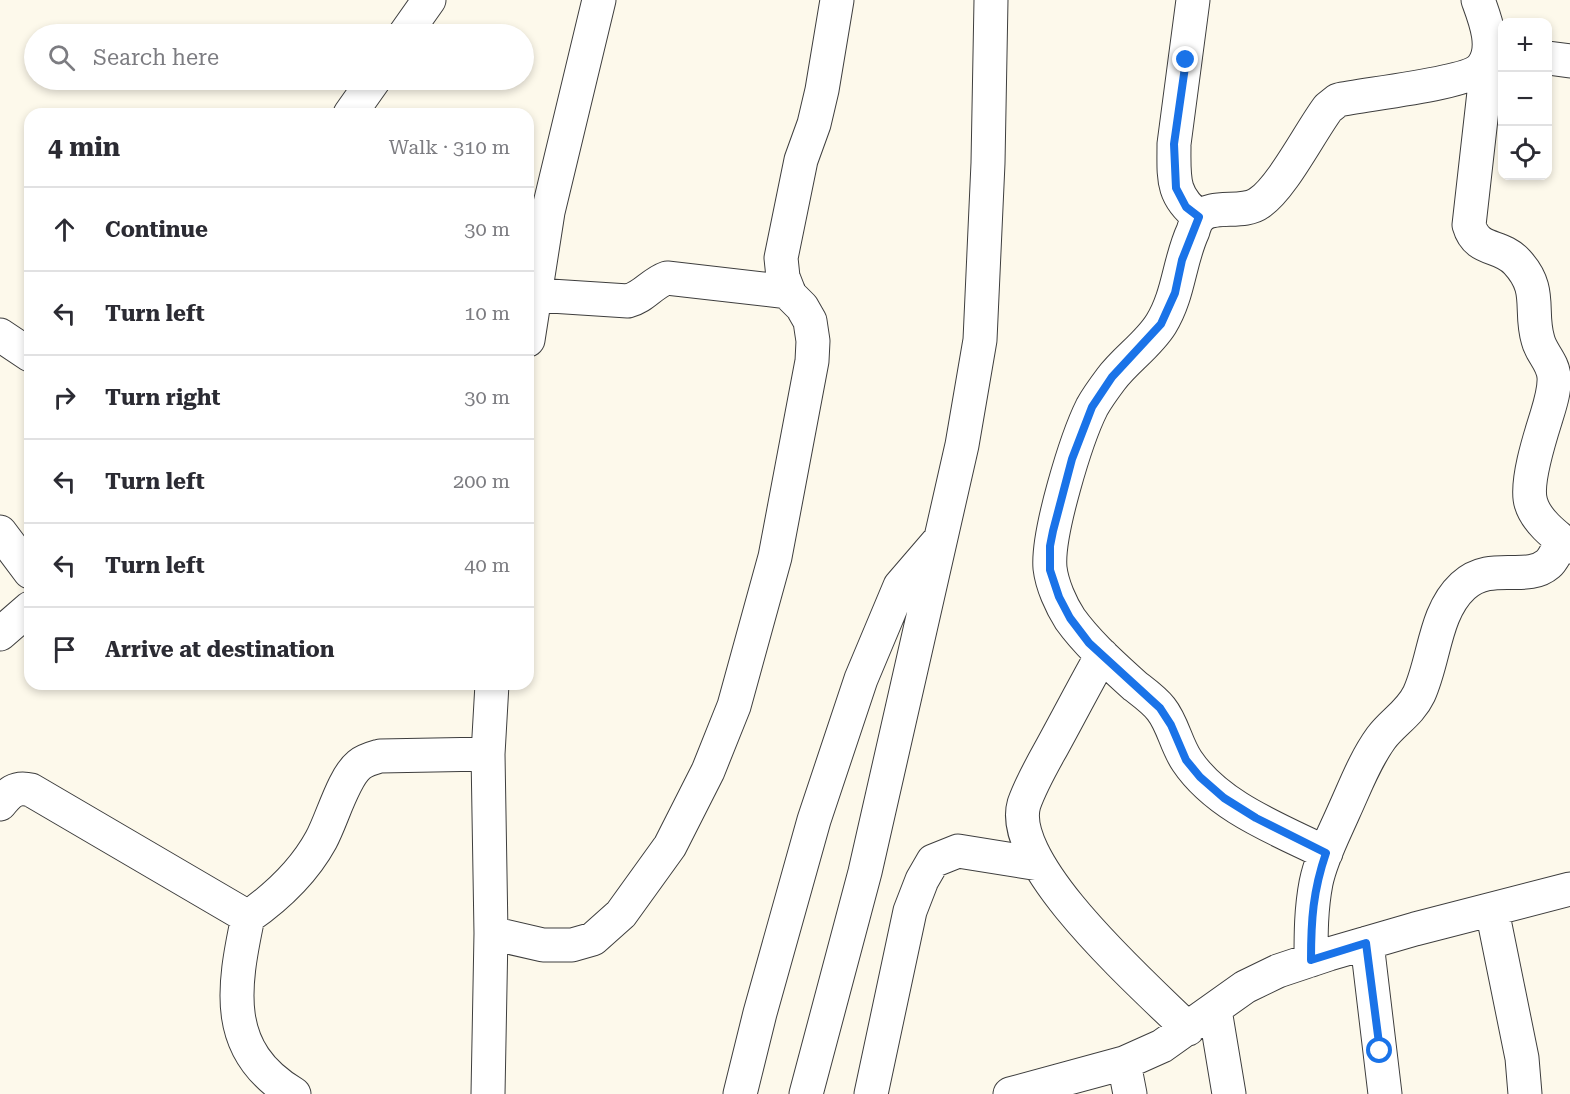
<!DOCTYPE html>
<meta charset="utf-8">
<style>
:root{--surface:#fff;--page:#f7f7f7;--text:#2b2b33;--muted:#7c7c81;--line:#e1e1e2}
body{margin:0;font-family:"Roboto Serif",serif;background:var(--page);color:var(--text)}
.controls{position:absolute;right:18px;top:18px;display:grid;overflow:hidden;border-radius:12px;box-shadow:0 3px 9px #0003}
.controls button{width:54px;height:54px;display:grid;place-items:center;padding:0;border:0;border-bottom:2px solid var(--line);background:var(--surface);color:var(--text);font:30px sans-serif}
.stop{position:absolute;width:18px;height:18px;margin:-14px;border:4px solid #1a73e8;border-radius:50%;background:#fff}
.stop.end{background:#1a73e8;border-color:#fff;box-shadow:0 2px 6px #0008}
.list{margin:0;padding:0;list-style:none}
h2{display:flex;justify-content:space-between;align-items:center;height:78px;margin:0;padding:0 24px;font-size:26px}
h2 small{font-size:20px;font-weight:400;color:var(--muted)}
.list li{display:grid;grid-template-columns:39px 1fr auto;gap:18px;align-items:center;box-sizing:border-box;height:84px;padding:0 24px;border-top:2px solid var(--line)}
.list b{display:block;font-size:22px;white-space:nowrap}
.list em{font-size:20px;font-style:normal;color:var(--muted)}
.icon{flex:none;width:33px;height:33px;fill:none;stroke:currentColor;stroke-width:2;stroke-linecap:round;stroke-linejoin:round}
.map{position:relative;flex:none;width:1570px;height:1094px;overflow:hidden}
.search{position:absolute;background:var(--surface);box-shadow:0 3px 9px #0003;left:24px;top:24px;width:510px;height:66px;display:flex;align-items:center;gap:15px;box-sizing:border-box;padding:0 21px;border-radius:33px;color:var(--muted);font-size:22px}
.panel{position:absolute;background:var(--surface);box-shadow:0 3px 9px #0003;left:24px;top:108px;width:510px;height:582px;border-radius:18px}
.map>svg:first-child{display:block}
</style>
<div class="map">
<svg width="1570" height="1094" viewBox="0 0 1570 1094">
<rect width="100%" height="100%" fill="#fdf9eb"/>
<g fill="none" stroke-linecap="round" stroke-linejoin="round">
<defs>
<path id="minor" d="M1193 0 1174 144C1174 178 1171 195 1199 217
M405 34 429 0
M1548 58 1570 61
M1483 66 1484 92 1469 225C1477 253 1500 243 1517 262 1543 290 1529 310 1538 340 1541 353 1553 362 1554 377 1555 390 1550 405 1546 418 1540 437 1525 484 1531 503 1536 521 1556 536 1570 547
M350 114 374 80
M535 295 628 301C644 297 652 283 667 278L789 292
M0 335 30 355
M528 340 548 212 599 0
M0 532 30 572
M0 634 30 608
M1102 655C1085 685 1069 716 1052 747 1042 765 1031 784 1024 804 1006 865 1147 988 1188 1029
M0 804C9 793 15 786 31 790L248 917C233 988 222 1051 294 1094
M1326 853C1278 829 1218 807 1187 761 1176 745 1173 724 1161 709 1154 700 1144 693 1135 686 1112 665 1088 644 1070 619 1061 605 1052 585 1050 568 1047 534 1076 439 1092 407 1097 398 1105 387 1111 379 1126 359 1148 345 1161 324 1179 295 1179 261 1193 231 1194 227 1196 221 1199 218 1211 203 1243 215 1259 203 1282 188 1310 132 1328 108L1338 100C1364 94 1468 84 1482 67 1497 49 1485 19 1478 0
M1492 910 1522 1058 1525 1094
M248 917C278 896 304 871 321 840 332 820 343 778 359 765 365 760 373 758 380 756L488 754
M491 933 543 945H572L593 939 621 914 670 846 708 771 734 706 775 557 812 361 813 341 810 321 802 307 790 295 783 277 781 258 801 160 814 124 822 90 837 0
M1367 943 1385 1094
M1311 960C1311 934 1311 909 1316 883 1321 858 1334 834 1344 811 1355 787 1365 760 1381 738 1393 722 1410 713 1419 694 1435 659 1434 613 1463 586 1491 560 1526 583 1548 564 1554 559 1558 548 1562 541
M1215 1010 1229 1094
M1124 1063 1130 1094
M488 1094 491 933 488 754 492 684
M740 1094 760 1013 814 820 861 679 900 586 937 543
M806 1094 865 872 962 445 980 340 988 163 991 0
M871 1094 910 911 922 880 933 861 958 851 1039 864
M1010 1094 1124 1063 1162 1046 1245 987 1278 971 1329 954 1415 929 1570 889"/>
</defs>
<!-- minor casing -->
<use href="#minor" stroke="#3e3e3e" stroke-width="35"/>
<!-- minor -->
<use href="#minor" stroke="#fff" stroke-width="33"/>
</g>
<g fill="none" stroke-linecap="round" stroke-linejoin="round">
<!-- route -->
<path stroke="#1a73e8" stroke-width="8" d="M1186 60 1174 144 1176 188 1186 207 1199 217 1182 260 1175 293 1161 324 1112 377 1092 407 1072 459 1053 531 1050 546V570L1059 597 1070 618 1089 643 1160 708 1171 725 1186 760 1200 777 1224 798 1256 818 1326 853C1313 891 1311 920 1311 960L1366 943 1380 1051"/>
</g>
</svg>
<div class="controls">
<button>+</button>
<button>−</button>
<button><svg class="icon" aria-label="locate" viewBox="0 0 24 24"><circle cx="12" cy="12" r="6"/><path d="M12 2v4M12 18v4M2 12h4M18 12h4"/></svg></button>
</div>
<div class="stop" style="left:1380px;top:1051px"></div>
<div class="stop end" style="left:1186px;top:60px"></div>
<div class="search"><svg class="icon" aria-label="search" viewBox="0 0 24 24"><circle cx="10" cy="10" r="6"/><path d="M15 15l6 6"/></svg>Search here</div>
<section class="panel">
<h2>4 min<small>Walk · 310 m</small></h2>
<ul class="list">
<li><svg class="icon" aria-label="ahead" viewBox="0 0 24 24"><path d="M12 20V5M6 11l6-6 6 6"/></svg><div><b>Continue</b></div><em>30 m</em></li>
<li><svg class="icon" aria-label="left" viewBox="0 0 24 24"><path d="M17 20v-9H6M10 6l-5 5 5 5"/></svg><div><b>Turn left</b></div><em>10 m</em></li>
<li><svg class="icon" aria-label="right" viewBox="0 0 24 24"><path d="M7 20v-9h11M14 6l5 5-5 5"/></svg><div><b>Turn right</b></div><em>30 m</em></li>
<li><svg class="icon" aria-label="left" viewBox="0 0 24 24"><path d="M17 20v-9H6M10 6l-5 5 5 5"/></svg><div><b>Turn left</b></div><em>200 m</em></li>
<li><svg class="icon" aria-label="left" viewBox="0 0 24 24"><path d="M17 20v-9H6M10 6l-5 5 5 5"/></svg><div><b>Turn left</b></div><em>40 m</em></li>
<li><svg class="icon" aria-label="arrive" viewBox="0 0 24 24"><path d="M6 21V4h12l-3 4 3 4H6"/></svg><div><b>Arrive at destination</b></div></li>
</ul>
</section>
</div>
